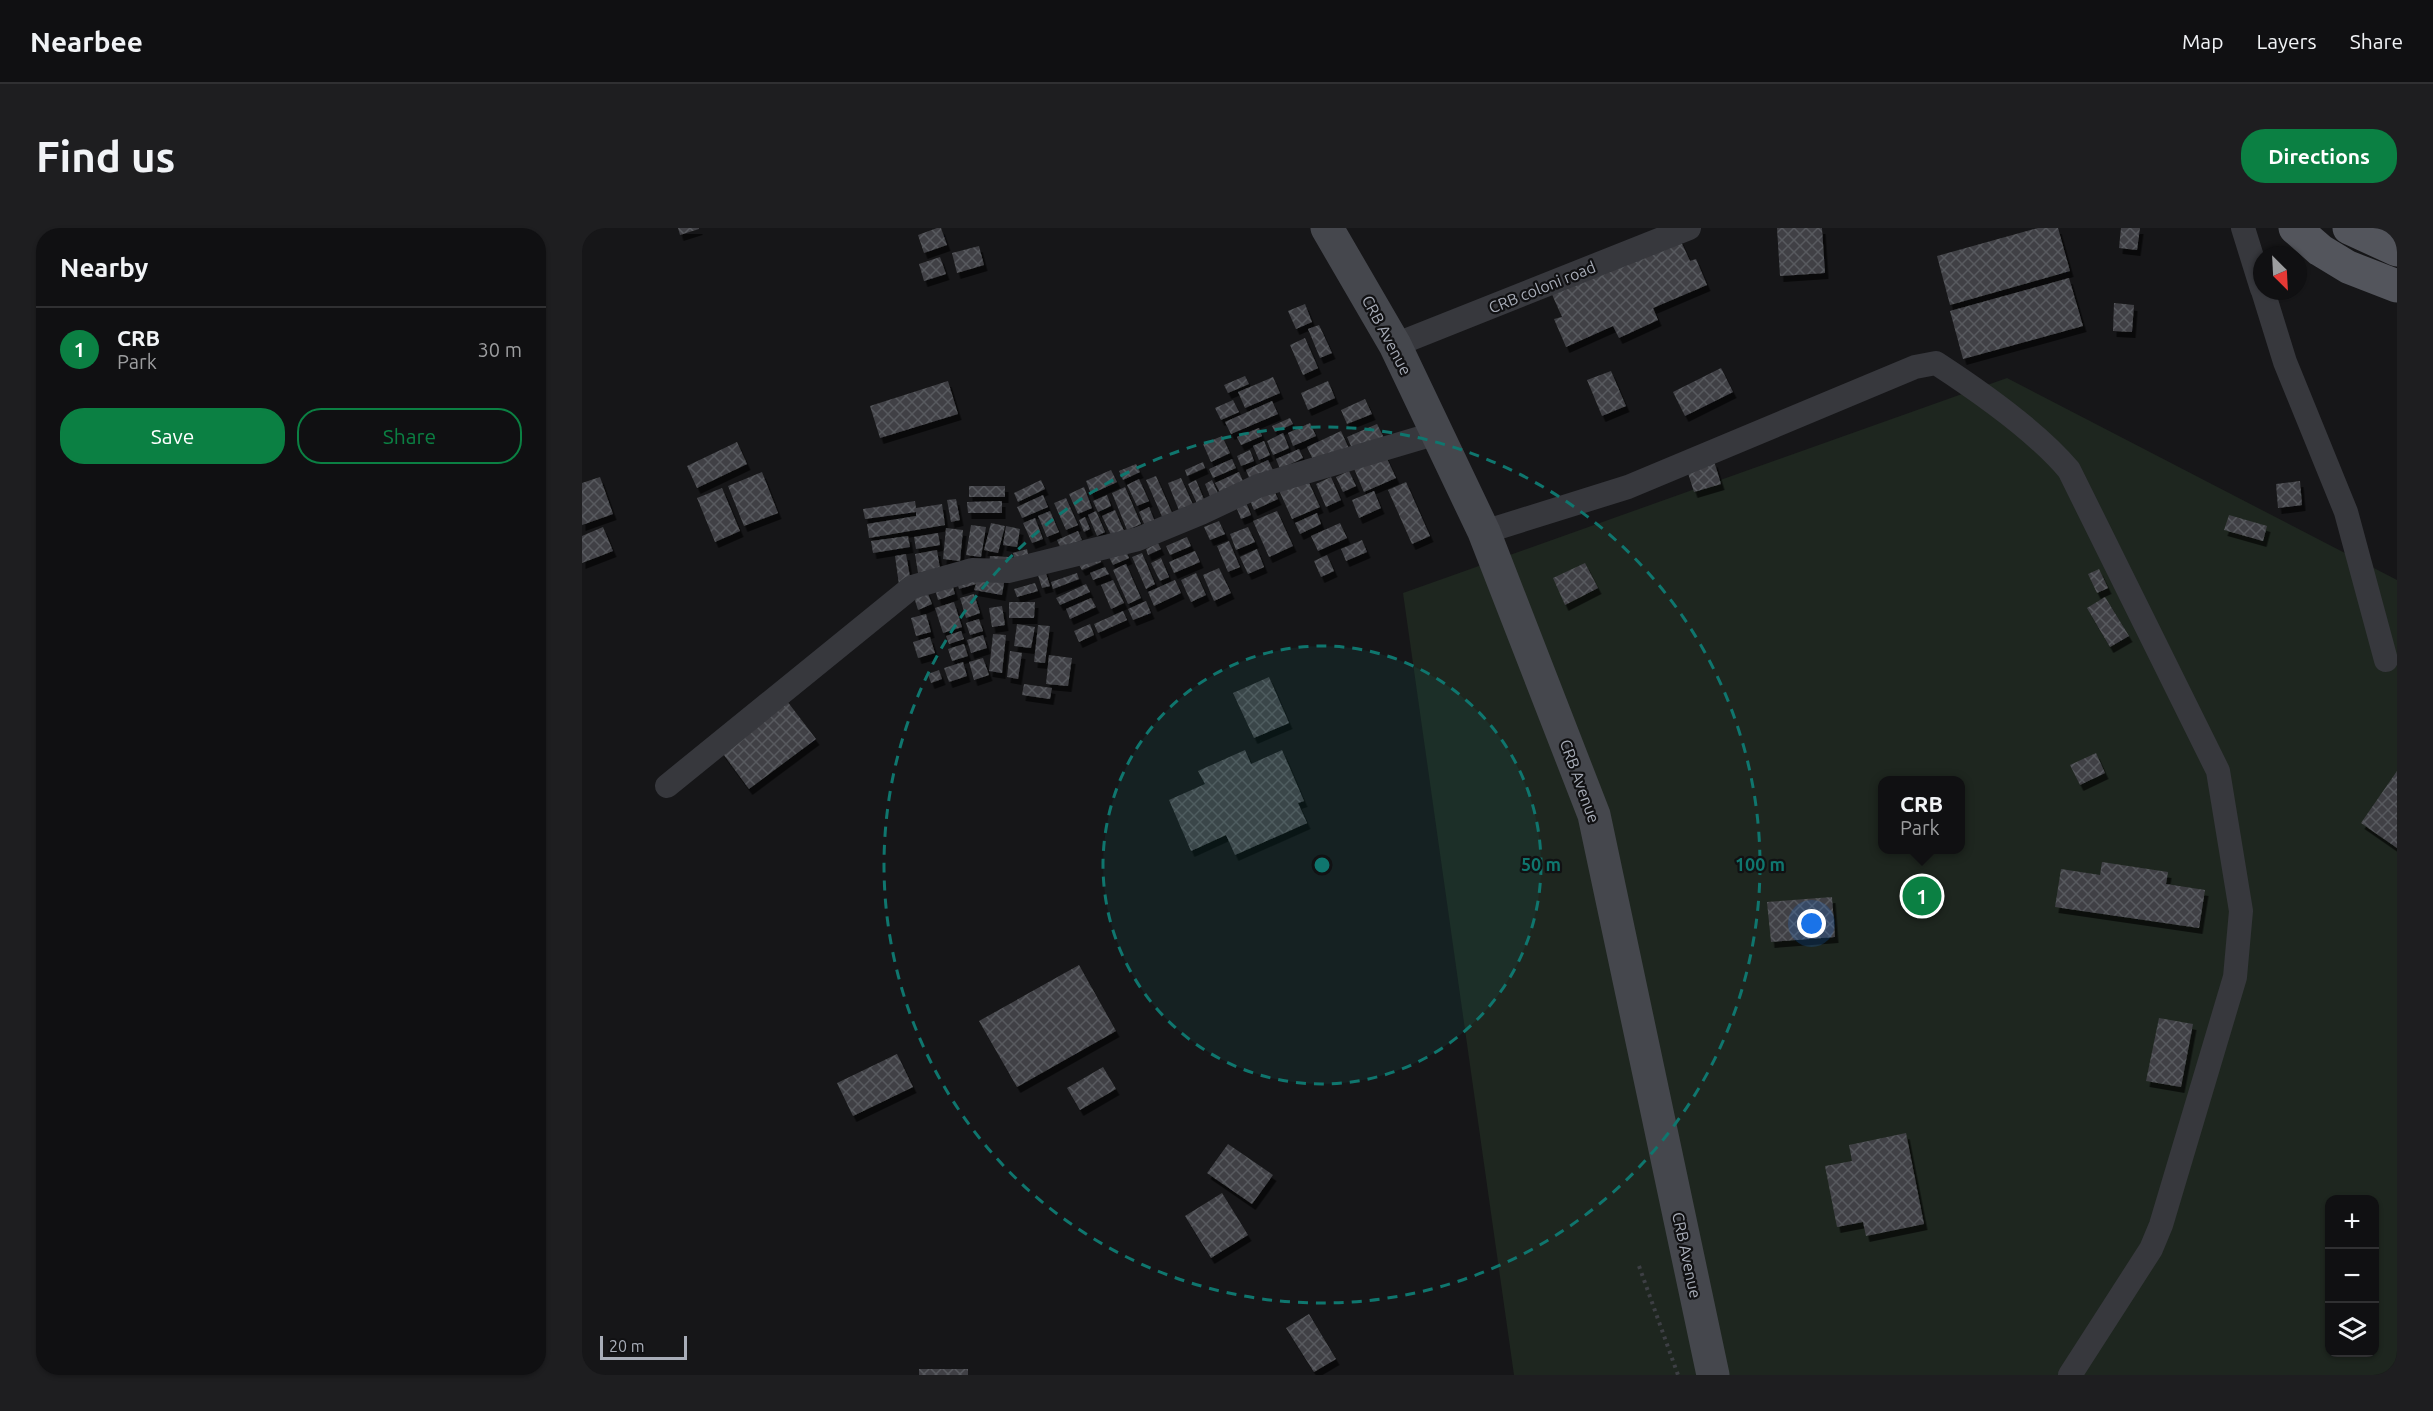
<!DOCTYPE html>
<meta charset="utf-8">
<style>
:root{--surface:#101012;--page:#1e1e20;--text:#f1f3f6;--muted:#9c9d9f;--line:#303032;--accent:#0b8043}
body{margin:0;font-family:Ubuntu,sans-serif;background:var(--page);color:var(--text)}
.controls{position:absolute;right:18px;bottom:18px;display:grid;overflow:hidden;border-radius:12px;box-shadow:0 2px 4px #0004}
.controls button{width:54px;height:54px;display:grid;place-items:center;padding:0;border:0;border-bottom:2px solid var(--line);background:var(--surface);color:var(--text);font:30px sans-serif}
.compass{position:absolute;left:1671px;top:18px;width:54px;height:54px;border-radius:50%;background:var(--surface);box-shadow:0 2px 4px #0004;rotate:156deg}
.scale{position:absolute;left:18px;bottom:15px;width:87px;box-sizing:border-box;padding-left:6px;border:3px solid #a8adb8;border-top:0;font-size:16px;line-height:21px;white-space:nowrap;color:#a8adb8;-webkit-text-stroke:4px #111113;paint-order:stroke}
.you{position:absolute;left:1230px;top:696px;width:21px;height:21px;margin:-15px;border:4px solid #fff;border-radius:50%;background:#1a73e8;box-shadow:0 0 0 9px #1a73e833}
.badge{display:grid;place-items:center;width:39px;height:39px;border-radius:50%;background:var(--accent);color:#fff;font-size:20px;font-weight:700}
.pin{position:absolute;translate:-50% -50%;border:3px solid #fff;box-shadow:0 2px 6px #0006}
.popup{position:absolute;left:1296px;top:548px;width:87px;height:78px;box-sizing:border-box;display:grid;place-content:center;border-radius:12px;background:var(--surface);filter:drop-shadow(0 2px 4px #0005);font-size:20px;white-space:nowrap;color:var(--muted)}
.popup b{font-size:22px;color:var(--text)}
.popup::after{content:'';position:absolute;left:50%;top:100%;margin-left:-12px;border:12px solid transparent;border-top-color:var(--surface)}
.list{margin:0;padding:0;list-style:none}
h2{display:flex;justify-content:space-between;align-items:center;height:78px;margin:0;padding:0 24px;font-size:26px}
h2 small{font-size:20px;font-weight:400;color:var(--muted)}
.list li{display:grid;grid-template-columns:39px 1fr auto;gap:18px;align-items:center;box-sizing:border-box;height:84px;padding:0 24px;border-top:2px solid var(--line)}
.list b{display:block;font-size:22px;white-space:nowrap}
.list p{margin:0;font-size:20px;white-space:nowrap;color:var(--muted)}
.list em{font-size:20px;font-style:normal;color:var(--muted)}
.actions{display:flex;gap:12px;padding:18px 24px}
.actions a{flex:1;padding:14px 0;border:2px solid var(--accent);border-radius:24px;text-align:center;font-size:21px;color:var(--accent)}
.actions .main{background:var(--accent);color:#fff}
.icon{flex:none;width:33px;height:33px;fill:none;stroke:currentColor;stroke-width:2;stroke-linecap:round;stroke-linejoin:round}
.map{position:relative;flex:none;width:1815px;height:1147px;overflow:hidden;border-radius:24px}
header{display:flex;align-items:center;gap:36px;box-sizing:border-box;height:84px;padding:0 30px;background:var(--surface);border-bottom:2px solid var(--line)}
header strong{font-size:28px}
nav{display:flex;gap:33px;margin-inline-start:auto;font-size:21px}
.intro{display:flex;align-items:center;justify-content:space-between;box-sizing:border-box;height:144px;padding:0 36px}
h1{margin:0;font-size:42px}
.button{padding:15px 27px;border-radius:24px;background:var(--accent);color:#fff;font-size:21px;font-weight:700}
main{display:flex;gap:36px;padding:0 36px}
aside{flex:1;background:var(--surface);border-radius:24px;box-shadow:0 2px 4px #0004}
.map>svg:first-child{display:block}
</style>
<header>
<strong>Nearbee</strong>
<nav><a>Map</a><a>Layers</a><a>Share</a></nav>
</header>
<div class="intro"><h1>Find us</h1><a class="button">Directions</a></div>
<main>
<aside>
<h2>Nearby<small></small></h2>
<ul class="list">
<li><span class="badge">1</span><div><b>CRB</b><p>Park</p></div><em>30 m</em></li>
</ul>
<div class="actions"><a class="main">Save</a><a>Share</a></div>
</aside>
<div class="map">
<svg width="1815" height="1147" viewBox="0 0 1815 1147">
<defs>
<pattern id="building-cross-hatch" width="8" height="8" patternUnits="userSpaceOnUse" patternTransform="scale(1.5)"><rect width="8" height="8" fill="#404145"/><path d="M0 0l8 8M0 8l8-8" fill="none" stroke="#595a5e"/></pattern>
<filter id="shadow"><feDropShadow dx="3.5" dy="6" stdDeviation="0" flood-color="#0009"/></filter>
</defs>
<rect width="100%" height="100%" fill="#161618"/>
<!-- park -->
<path fill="#1e261f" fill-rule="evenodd" d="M1425 150 1815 352V1147H932L821 365ZM1301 552H1379V622H1301ZM1748 972H1792V1124H1748Z"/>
<!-- building -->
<path fill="url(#building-cross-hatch)" filter="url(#shadow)" d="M96 0H117V1L98 7Z
M355 0H359L365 17 342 25 336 7Z
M1195 0H1240L1243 45 1198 48Z
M1456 0H1476L1488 43 1368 77 1355 28Z
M1539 0H1558L1555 22 1537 20Z
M1096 7 1108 33 1114 31 1125 57 1071 80 1076 92 1037 110 1031 98 984 119 972 91 980 89 968 62Z
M397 18 402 37 375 45 370 25Z
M358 29 364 46 342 53 337 36Z
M1487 50 1501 98 1381 131 1368 83Z
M1532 75 1552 77 1550 104 1531 103Z
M723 76 730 94 714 101 706 83Z
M737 97 750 125 738 130 726 101Z
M723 110 736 140 721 147 708 117Z
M1139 140 1151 164 1103 188 1091 164Z
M1029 143 1044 178 1020 188 1005 152Z
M663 148 667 156 646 165 642 157Z
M691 149 698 165 663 180 656 164Z
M366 153 376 186 298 210 288 178Z
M746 153 753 170 726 182 719 165Z
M783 171 790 186 765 196 759 182Z
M651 172 657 184 639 192 633 180Z
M690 173 696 186 649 206 643 194Z
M708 190 711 196 693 204 690 198Z
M728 195 734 208 711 218 706 205Z
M795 196 803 212 772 225 765 209Z
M677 200 680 208 659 217 655 209Z
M759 203 768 223 734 238 725 219Z
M701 205 707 220 691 227 685 213Z
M640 208 648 225 629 234 621 216Z
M682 213 688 227 677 232 671 218Z
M155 214 165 236 115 260 105 238Z
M717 221 721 230 698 241 694 231Z
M668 222 672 233 659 238 655 228Z
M801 222 814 250 782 264 770 236Z
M650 231 654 240 631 250 627 241Z
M686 232 691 242 668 252 664 242Z
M1132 233 1139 256 1112 264 1105 242Z
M621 234 623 240 605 248 603 242Z
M554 236 558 244 541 252 537 243Z
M529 242 535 254 509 266 504 253Z
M767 243 774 258 761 264 754 249Z
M180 244 196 285 162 298 146 258Z
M657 244 663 258 640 268 633 255Z
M723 246 738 279 710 291 695 258Z
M574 248 591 287 581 291 564 252Z
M18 249 31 286 0 297V255Z
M749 249 759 272 744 279 734 256Z
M599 250 612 279 598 285 586 255Z
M557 251 567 273 555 278 545 257Z
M459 252 463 261 436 274 432 265Z
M614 252 625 279 618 282 606 256Z
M630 252 640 274 632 278 623 256Z
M1718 253 1720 277 1696 280 1694 256Z
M824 254 848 308 830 316 806 262Z
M689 256 696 271 672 282 665 266Z
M387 258H423V269H387Z
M502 259 510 280 496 286 487 266Z
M543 259 559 296 545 302 530 265Z
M140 260 158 303 133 314 115 270Z
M792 263 799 280 777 290 770 272Z
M461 267 466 279 440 290 435 279Z
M525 267 529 278 516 284 511 273Z
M484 270 496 297 484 302 472 275Z
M374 271 378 292 369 294 365 272Z
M663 272 669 287 659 291 653 276Z
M333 273 334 280 360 276 363 297 287 310 285 296 334 288V284L283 291 281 281Z
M420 273V285H386L385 274Z
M567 279 573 294 563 298 557 284Z
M533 282 542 303 530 309 520 288Z
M468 283 477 304 465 309 456 288Z
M514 283 523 304 515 308 506 287Z
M695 283 711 318 687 329 671 293Z
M735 285 739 296 718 306 713 295Z
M1647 287 1685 298 1681 313 1642 302Z
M503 289 508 301 502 304 497 292Z
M453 290 461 311 450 315 441 295Z
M637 293 643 306 628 312 622 299Z
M409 295 423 298 416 325 402 322Z
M758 295 765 310 736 323 729 308Z
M389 297 404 299 399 329 384 327Z
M424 298 438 301 435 319 421 317Z
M21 299 31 323 0 335V308Z
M666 299 673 314 654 322 648 306Z
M364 300 381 302 378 333 361 331Z
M496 303 500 312 479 321 475 312Z
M356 305 358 317 334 321 332 309Z
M326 308 328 319 291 325 289 313Z
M605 309 609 318 588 327 584 318Z
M780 312 785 324 764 333 759 321Z
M647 313 658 339 646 344 635 318Z
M576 315 579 321 566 327 564 321Z
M445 321 447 331 433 333 431 325Z
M543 321 547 330 531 337 527 329Z
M675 321 682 339 666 346 658 329Z
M355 322 358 341 336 345 333 326Z
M613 323 618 334 592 345 587 334Z
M560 325 573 356 564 361 550 329Z
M324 326 329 355 317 357 313 328Z
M745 327 752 343 739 349 732 333Z
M408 328 427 329 426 337 407 336Z
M517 328 519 334 500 342 497 337Z
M579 330 587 349 578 353 569 335Z
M1003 335 1016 360 983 377 971 350Z
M544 336 559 370 546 376 531 342Z
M462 339 468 358 460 360 454 341Z
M523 339 527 346 511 352 508 345Z
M637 340 649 365 632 373 621 347Z
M1517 341 1526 360 1515 365 1506 346Z
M395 345 423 349 420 367 392 362 394 356 377 361 374 351 391 346 394 355Z
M495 345 497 351 471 361 469 354Z
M614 345 624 367 609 374 599 352Z
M369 352 373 366 356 372 352 357Z
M531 352 542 375 529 381 519 357Z
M593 352 599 365 572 378 566 364Z
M453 355 456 363 435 369 432 361Z
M504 356 508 364 478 377 474 370Z
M344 361 350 376 336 382 331 366Z
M392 366 398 385 384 390 378 370Z
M1523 369 1547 408 1528 419 1505 380Z
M509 370 514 379 488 391 484 381Z
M564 373 569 385 551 392 546 381Z
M372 374 380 399 361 405 353 380Z
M427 374H453L452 390H427Z
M420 378 423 397 410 399 407 380Z
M541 383 545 392 516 405 512 396Z
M344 386 349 404 334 408 329 390Z
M397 391 401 403 388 407 384 395Z
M435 396 453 399 449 420 432 418Z
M508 396 512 407 497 414 492 403Z
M456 397 468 398 463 435 452 434Z
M379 403 382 411 367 416 364 408Z
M411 406 424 407 420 445 407 443Z
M401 407 405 420 389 425 385 412Z
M348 409 353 425 336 430 331 414Z
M382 416 386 428 370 433 366 421Z
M428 423 440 425 436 451 425 449Z
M467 427 490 430 486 458 464 456Z
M401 430 407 447 392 452 387 434Z
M381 434 385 448 367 454 362 440Z
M357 442 360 451 349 455 346 446Z
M687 449 707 495 672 510 651 465Z
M442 456 470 460 468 471 440 467Z
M205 473 234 511 167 561 139 523Z
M663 522 669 536 700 522 722 573 716 575 725 595 653 627 644 607 609 623 587 572 623 556 616 543Z
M1514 525 1523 545 1498 557 1488 537Z
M1815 543V620L1779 595Z
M1520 634 1586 644 1584 656 1623 662 1617 700 1473 679 1479 641 1518 647Z
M1250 669 1253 709 1189 714 1185 674Z
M497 737 534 803 435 859 397 793Z
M1577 790 1611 796 1599 859 1564 853Z
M315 826 331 859 271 888 255 855Z
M521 839 534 861 498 882 485 860Z
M1324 905 1342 996 1284 1008 1281 994 1255 999 1243 938 1270 933 1267 917Z
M646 916 691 947 670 976 625 945Z
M640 965 666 1007 629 1030 603 988Z
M727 1086 754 1131 732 1144 704 1100Z
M337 1141H386V1147H337Z"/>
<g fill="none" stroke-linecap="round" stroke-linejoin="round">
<!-- path -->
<path stroke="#3d3f44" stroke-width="4" stroke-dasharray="3 4.5" stroke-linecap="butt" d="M1057 1038 1096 1147"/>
<!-- minor -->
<path stroke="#37383d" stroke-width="24" d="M1661 0 1680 61
M1681 63 1703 134 1764 284 1804 432
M813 117 1107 0
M902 304 1046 259 1333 139 1354 135C1397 163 1455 204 1487 242L1636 543 1659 683 1653 749 1579 997 1569 1021 1488 1147
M85 558 330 359 390 342 426 343 556 311 619 285 676 258 855 205"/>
<!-- secondary -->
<path stroke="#45474d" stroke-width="33" d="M745 0 813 117 902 304 1012 587 1131 1147"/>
<!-- primary -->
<path stroke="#53555c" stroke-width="33" d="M1713 0 1738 22 1766 39 1815 58
M1767 0 1815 22"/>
</g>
<!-- distance rings -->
<circle cx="740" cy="637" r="219" fill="#0f766e" fill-opacity=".12"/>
<g fill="none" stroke="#0f766e" stroke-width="3" stroke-dasharray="10 8">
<circle cx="740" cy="637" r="219"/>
<circle cx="740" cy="637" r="438"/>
</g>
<g text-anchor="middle" stroke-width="4.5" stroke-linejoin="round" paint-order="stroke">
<!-- street labels -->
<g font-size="16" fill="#a8adb8" stroke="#111113">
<text transform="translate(960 59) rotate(-22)" y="6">CRB coloni road</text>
<text transform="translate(805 107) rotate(62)" y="6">CRB Avenue</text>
<text transform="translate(998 553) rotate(70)" y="6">CRB Avenue</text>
<text transform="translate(1105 1027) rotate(78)" y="6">CRB Avenue</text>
</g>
</g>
<circle cx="740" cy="637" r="9" fill="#0f766e" stroke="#111113" stroke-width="3"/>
<g font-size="18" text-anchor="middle" font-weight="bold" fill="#0f766e" stroke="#111113" stroke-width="4.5" stroke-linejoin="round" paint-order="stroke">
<text x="959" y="643">50 m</text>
<text x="1178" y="643">100 m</text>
</g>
</svg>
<div class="controls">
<button>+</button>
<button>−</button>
<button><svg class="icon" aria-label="layers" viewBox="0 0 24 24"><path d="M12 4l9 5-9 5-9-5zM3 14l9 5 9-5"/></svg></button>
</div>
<svg class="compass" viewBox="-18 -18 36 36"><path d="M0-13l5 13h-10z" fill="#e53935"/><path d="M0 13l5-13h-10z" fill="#9c9d9f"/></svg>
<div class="scale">20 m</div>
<div class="you"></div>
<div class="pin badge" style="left:1340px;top:668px">1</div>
<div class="popup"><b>CRB</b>Park</div>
</div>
</main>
